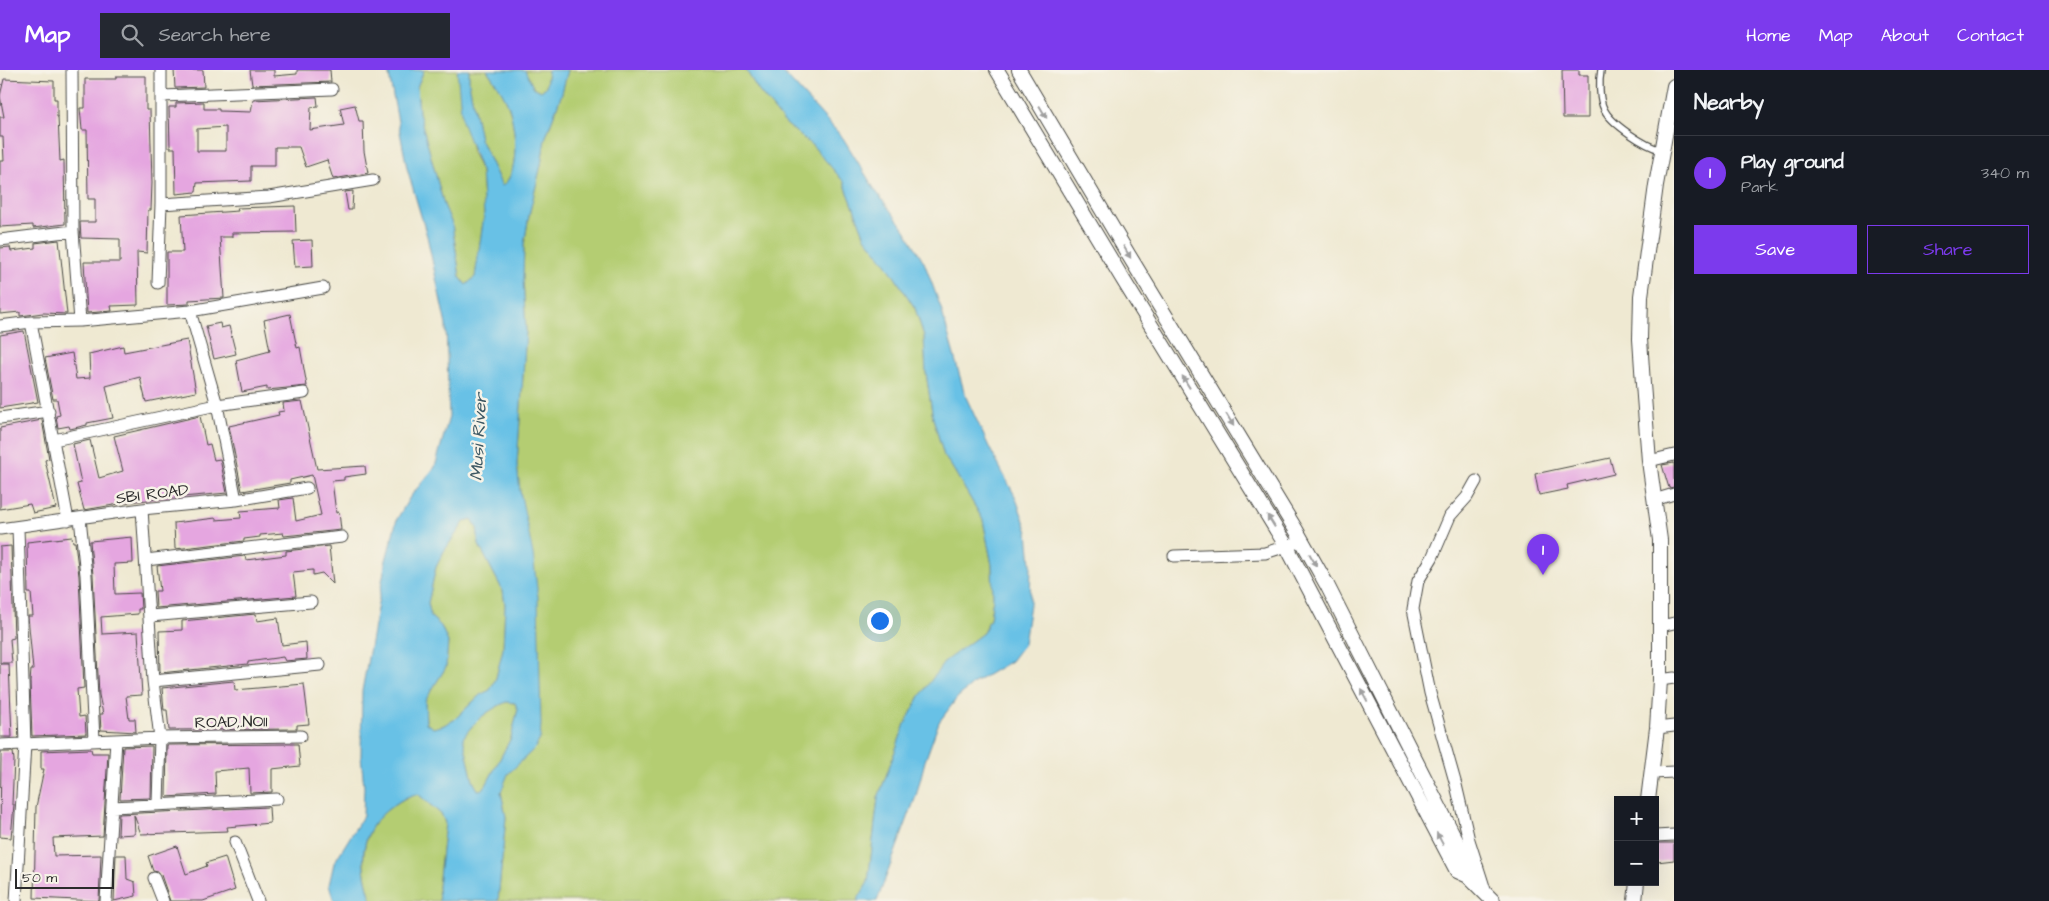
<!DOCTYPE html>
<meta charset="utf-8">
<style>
:root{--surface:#171b24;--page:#242831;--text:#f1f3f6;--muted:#9ea1a6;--line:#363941;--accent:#7c3aed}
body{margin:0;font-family:"Architects Daughter",sans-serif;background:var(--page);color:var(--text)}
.controls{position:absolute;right:15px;bottom:15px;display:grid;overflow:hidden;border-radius:0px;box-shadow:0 5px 20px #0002}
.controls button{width:45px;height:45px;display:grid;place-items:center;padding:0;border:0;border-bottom:1px solid var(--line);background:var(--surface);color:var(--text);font:25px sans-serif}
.scale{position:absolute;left:15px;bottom:12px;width:99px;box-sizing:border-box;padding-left:5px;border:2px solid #2b2b2b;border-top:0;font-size:14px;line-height:18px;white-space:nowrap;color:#2b2b2b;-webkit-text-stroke:4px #f7f3e8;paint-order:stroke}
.you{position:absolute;left:879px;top:550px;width:18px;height:18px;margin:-12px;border:4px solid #fff;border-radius:50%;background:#1a73e8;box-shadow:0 0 0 8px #1a73e833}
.badge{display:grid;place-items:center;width:32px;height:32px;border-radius:50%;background:var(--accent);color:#fff;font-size:16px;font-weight:700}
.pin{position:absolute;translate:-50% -41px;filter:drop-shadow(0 1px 2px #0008)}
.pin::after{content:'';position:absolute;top:26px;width:18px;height:15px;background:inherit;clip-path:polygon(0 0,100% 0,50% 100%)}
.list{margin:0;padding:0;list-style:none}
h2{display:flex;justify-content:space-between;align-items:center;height:65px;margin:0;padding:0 20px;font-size:21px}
h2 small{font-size:16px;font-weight:400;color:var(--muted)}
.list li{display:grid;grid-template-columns:32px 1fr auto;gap:15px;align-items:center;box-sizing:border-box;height:75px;padding:0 20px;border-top:1px solid var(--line)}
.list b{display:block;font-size:19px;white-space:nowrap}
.list p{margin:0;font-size:16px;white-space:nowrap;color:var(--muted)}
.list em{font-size:16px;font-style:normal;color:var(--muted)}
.actions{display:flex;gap:10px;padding:15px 20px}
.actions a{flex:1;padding:11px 0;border:1px solid var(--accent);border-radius:0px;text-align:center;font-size:18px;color:var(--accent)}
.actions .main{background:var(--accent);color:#fff}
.icon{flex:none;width:28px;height:28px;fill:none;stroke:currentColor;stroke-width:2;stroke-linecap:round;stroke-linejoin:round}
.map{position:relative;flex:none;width:1674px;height:831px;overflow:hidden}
header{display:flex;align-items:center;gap:30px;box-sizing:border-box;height:70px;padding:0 25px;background:var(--accent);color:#fff}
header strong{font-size:24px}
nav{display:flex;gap:28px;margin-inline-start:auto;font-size:18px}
.search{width:350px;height:45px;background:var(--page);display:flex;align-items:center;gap:12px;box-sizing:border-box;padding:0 18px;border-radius:0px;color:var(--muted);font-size:19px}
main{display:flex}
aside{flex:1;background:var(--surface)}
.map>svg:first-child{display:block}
</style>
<header>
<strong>Map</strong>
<div class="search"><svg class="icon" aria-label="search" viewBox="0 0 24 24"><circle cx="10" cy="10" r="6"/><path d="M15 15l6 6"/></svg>Search here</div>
<nav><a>Home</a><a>Map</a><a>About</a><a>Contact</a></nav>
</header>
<main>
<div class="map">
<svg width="1674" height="831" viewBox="0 0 1674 831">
<rect width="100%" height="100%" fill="#f7f3e8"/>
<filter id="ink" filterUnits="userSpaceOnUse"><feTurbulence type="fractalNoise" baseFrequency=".02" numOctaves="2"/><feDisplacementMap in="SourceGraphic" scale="10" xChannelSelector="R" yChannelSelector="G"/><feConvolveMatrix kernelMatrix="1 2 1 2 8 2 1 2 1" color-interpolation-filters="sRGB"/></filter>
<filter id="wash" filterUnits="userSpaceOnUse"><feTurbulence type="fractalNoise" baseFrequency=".0096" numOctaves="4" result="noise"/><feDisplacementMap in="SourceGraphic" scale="20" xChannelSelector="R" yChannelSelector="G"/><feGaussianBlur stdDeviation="1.12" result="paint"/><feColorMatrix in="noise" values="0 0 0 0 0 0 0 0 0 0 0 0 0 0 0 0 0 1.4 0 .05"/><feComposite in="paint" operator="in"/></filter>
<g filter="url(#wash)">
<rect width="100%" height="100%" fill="#efe9d2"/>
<!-- green -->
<path fill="#b4cd72" stroke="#707c4e" d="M424 0H457L472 82 481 101 484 145 475 208 466 215 460 207 452 154 444 135 419 43 417 17Z
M469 0H487C493 10 501 19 506 30 515 48 522 103 502 116L480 69 469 13Z
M525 0H548L546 17 541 21 533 17Z
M568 0H746L758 20 785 53 814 77 844 112 865 167 885 192 915 238 924 266 926 303 933 348 944 386 952 397 983 450 992 495 993 528 990 549 983 563 967 575 920 626 905 654 878 728 868 813 857 831H498L506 747 501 722 507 704 535 678 540 669V622L517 394 526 261 523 208 524 175 529 145 541 95 545 69 561 26Z
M472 449 477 457 479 475 503 521 505 535 503 579 496 608 490 620 480 625 454 650 442 656 433 658 426 653 425 631 446 597 448 572 441 556 431 547 428 533 436 497 444 481 465 451Z
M506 632 515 633 518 639 511 668 484 719 478 720 473 711 463 668C476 649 486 642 506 632Z
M418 724 442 745 445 753 438 817 439 831H372C360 796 357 761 391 737 400 731 407 726 418 724Z"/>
<!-- water -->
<path fill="#68c1e6" stroke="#4a7688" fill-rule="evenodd" d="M388 0H424L417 17 419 43 444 135 452 154 460 207 466 215 475 207 484 145 481 101 462 51 457 0H469V13L480 69 502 116C522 103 515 48 506 30 501 19 493 9 487 0H525L533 17 541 21 546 17 548 0H568L561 26 545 69 541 95 529 145 524 175 523 208 526 261 517 394 520 421 533 484 538 527 541 654 540 669 535 678 508 704 501 722 506 747 498 831H439L438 817 445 753 442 745 418 724C408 725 402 730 394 735 357 760 359 793 372 831H334L329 815 334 793 363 746 364 717 361 686 362 621 386 490 397 449 410 427 435 397 449 347 446 255 427 166 407 98ZM472 449 477 457 479 475 503 521 505 535 503 579 496 608 490 620 480 625 454 650 442 656 433 658 426 653 425 631 446 597 448 572 441 556 431 547 428 533 436 497 444 481 465 451ZM506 632 515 633 518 639 511 668 484 719 478 720 473 711 463 668C476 649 486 642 506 632Z
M746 0H781L843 68 875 120 905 160 924 192 941 238 965 325 990 379 1015 426 1028 462 1031 494 1030 534 1024 574 1011 591 974 613 957 628 939 652 925 691 916 726 877 831H857L868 812 878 728 905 654 920 626 945 591 983 563 990 549 993 528 992 495 983 450 952 397 944 386 933 348 926 303 924 266 915 238 885 192 865 167 844 112 814 77 785 53 758 20Z"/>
<g id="blocks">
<!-- building -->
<path fill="#e5a6e0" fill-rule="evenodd" d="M174 0H203L204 17 175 18Z
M250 0H274V6L297 4V0H330L331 12 252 15Z
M1562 0H1579V5H1588V48H1563Z
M116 6H146V40H150L152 113 151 140H148L147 183 137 182 138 235 111 236 112 241 87 243 84 192H120V169L81 168 80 152H95V129H88L87 60H82L80 38H85V9H116Z
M4 9 54 11V29H57V47H58L60 91 64 90 65 154 33 158V155L0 157V91H4L3 67H0V47H4L0 26Z
M317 27 318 36 311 37 310 60 344 55 340 38 355 35 359 51H363L364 81 368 103 333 109 327 90 306 97 299 77H275V96H251V111L197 113 196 122 176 124 175 78H170L169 37H176V33L204 32V39H219V41L251 42 253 30ZM226 57V81H197V59Z
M353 121 352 140H348L345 122Z
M295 136 296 162 232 163V167H220L224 228 189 230V234L167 235V182H183L181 145 238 141 237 138Z
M59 170 67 244 43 243 20 246V242L0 244V178L10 177 11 181 35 178V173Z
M312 170 313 196 295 197 293 171Z
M290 244 297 278 300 277 307 316 267 320V317L242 322 236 290 270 281 264 250Z
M220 253 221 258 229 256 236 284 214 289 206 256Z
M24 261 38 332 0 338V265Z
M187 270 196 322 146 332 140 307 106 316 113 348 87 353V355L70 359 69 356 58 358 56 346 60 345 57 329H53L45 288 72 283 76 309 90 308 89 284 123 276 124 282Z
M302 331 317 399 365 396 366 404 344 407V410L332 411 336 443 339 442 341 460 284 466 283 463 260 465V467L244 469V471L175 479 174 453 216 448V450L241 448 240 441 280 438 279 430 293 428 296 451 321 445 312 405 290 410V413L242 421 229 356 279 345 278 342 284 341 283 333Z
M200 346 206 375 210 374 214 390 220 389 227 423 137 431 84 440 77 414 81 413 73 374 90 370 99 408 123 401 114 366Z
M42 350 49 389 45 390 56 438 33 443 30 434 0 439V358Z
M1610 388 1614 404 1567 415 1568 419 1539 425 1535 404Z
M1674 393V417L1669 418 1662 395Z
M72 467 73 472H75L79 506 84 618 77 619 79 647 85 646 86 664 32 666 30 612 31 600H33L28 546H33L31 523H28L27 472Z
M132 467 133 493 114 494 115 524 140 523 141 539H138V544L101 547 102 564 138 562 142 625 126 626 129 649H135L136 662 101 660 100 644H103L99 625 93 505 90 471Z
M11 476 14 568 10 569 12 593H0V477Z
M329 476 333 514 322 503 313 505V500L293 502 296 526 156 538 155 521H160L157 496 245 486 246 490 286 485V481Z
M256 544 257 551 278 548 282 575 306 572 307 589 285 591 283 587 248 592V594L160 603 159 561 182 560V551Z
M0 594H9L12 667H0Z
M234 611 235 620 304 614 309 654 297 655V659L169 660 167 640H164L162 618Z
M298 674 300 696 272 699V722L250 723 249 698 215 701 216 724 166 727 167 675Z
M152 676 151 728 120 729 123 677Z
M91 679 92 683H108L103 766 53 768 54 786 101 785 99 831 34 828 36 737 44 699H41V681Z
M1 682H13L14 690 12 734H14L11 768 0 767Z
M269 737 270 753 227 757 228 761 141 764 134 745 135 764 118 765 119 744Z
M1655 773H1674V790L1657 792Z
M177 776 186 804 207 796 206 793 225 787 235 820 203 831H170L161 805 158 802 153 801 148 786Z
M116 785H126L127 809 135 812 136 826 114 831Z"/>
</g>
</g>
<g filter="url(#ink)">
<use href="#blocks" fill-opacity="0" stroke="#484844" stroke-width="1"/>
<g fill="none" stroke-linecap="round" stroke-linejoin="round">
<defs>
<path id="service" d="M1601 0C1599 11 1599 29 1604 39 1611 54 1645 76 1661 80"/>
<path id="minor" d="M72 0 73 161 80 251
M161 0V134L269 127 373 110
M162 26 332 19
M0 170 73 161
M158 213 161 134
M190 241 217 335 236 430
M31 252 68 450
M0 256 31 252 80 251 190 241 323 218
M0 348 49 341
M54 370 217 335 304 323
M1649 391 1674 385
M1476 411 1467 427 1450 446 1432 488 1418 511 1413 539 1430 623 1456 715 1469 770 1486 823
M1654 430 1674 424
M142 439 153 611 160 668 158 733
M80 448 86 505 94 670
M0 459 142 439 236 430 307 418
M1174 486 1265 483 1302 471
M146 490 342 467
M150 546 311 532
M1661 556 1674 553
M1660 610 1674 608
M153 611 320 595
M1657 658 1674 656
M0 675 160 668 301 666
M1652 703 1674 702
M112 737 277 729
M1655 766 1674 765
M235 772 258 831
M154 808 163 831
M16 831 25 674 18 458
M106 831 116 670"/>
<path id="tertiary" d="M997 0 1122 208 1287 477 1457 801 1468 806 1493 831
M1019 0 1128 184 1296 460 1327 515 1468 794V806
M1648 730 1657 658 1660 610V470L1649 391 1643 314 1640 269 1641 226 1656 115 1674 16
M1635 831 1637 812"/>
</defs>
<!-- service casing -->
<use href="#service" stroke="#484844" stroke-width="8"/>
<!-- minor casing -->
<use href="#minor" stroke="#484844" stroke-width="13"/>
<!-- tertiary casing -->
<use href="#tertiary" stroke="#484844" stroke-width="16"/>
<!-- service -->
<use href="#service" stroke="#fff" stroke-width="5.5"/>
<!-- minor -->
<use href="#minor" stroke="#fff" stroke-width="11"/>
<!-- tertiary -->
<use href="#tertiary" stroke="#fff" stroke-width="14"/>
</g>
<!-- one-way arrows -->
<defs><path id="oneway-solid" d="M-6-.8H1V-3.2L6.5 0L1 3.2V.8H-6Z" transform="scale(1.25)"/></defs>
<g fill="#a0a0a0">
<use href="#oneway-solid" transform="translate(1043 42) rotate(59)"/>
<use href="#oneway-solid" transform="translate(1127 182) rotate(59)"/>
<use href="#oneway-solid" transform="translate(1186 312) rotate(-122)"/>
<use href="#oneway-solid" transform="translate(1230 350) rotate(59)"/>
<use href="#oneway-solid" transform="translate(1271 451) rotate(-122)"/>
<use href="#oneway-solid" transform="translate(1313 490) rotate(61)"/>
<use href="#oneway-solid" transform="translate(1364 625) rotate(-118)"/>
<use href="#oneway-solid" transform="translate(1440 769) rotate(-118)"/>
</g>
</g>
<g text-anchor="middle" stroke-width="5" stroke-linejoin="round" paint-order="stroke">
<!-- street labels -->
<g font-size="16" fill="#2b2b2b" stroke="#f7f3e8">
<text transform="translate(152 423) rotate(-7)" y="6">SBI ROAD</text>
<text transform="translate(231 651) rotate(-1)" y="6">ROAD,.NO11</text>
</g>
<!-- water labels -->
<g font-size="18" font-style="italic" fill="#3d5863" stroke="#f7f3e8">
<text transform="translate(478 367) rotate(-87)" y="6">Musi River</text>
</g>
</g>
</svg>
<div class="controls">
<button>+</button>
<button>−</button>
</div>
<div class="scale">50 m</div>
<div class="you"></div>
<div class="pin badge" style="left:1543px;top:505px">1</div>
</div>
<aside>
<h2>Nearby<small></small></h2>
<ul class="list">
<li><span class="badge">1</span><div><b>Play ground</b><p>Park</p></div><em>340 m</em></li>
</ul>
<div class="actions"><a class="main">Save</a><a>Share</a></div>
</aside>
</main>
